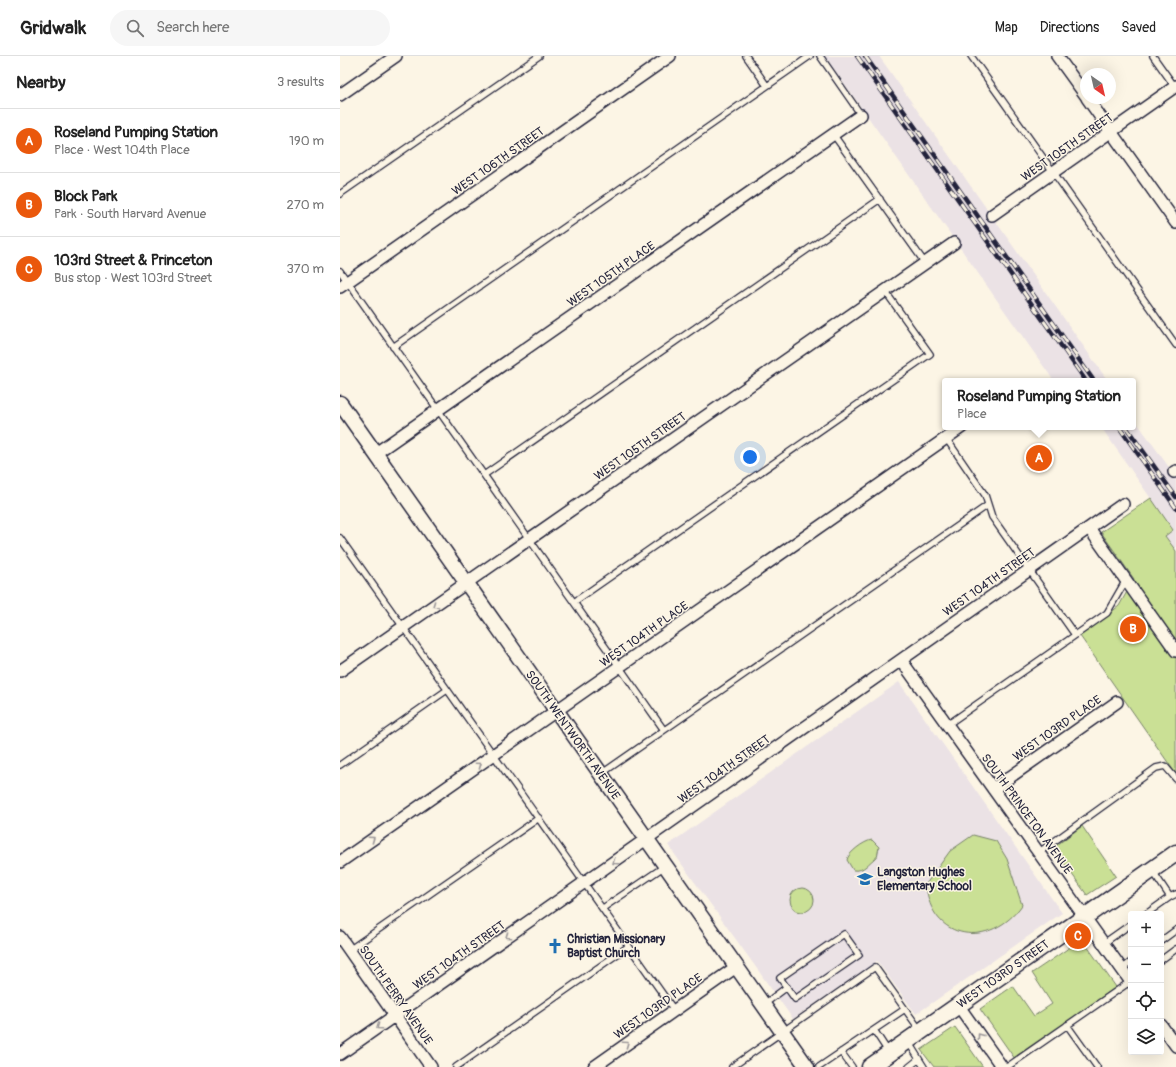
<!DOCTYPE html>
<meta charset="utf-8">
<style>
:root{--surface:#fff;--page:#f6f6f6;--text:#222;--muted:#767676;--line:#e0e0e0;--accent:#ea580c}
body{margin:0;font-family:Pangolin,sans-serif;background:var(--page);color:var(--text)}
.controls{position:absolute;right:12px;bottom:12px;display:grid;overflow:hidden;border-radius:4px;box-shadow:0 4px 16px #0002}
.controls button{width:36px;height:36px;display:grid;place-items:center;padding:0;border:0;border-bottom:1px solid var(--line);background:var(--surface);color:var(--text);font:20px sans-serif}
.compass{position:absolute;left:740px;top:12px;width:36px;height:36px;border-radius:50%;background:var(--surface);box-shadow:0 4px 16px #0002;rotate:146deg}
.you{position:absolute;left:410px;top:401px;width:14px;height:14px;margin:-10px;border:3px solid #fff;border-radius:50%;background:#1a73e8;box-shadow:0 0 0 6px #1a73e833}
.badge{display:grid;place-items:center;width:26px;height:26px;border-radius:50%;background:var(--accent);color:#fff;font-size:13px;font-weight:700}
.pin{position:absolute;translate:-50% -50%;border:2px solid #fff;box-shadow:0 1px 4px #0006}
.popup{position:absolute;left:602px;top:322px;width:194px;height:52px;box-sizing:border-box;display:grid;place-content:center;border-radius:4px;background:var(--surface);filter:drop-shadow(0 1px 3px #0005);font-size:13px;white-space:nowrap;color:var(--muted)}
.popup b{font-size:15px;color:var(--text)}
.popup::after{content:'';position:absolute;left:50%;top:100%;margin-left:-8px;border:8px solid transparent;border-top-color:var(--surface)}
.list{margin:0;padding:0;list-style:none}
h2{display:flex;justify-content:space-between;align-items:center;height:52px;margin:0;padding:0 16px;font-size:17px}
h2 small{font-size:13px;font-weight:400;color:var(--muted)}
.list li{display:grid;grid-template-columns:26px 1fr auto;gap:12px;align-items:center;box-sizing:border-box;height:64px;padding:0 16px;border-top:1px solid var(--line)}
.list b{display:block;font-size:15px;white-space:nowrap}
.list p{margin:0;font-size:13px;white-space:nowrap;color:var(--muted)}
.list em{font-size:13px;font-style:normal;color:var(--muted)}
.icon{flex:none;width:22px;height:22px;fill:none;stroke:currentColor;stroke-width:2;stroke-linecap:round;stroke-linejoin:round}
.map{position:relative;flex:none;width:836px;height:1011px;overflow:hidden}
header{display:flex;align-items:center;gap:24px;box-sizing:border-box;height:56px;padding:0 20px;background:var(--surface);border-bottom:1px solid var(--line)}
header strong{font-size:19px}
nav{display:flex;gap:22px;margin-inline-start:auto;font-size:14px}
.search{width:280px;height:36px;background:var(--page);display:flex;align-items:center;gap:10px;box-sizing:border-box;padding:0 14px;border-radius:22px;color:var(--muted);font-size:15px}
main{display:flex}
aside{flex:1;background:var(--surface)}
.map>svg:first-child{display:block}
</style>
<header>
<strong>Gridwalk</strong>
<div class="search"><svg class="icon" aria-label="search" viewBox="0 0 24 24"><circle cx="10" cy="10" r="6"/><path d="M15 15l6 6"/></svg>Search here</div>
<nav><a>Map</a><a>Directions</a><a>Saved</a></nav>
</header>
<main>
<aside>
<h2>Nearby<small>3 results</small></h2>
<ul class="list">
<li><span class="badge">A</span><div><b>Roseland Pumping Station</b><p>Place · West 104th Place</p></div><em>190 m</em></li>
<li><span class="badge">B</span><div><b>Block Park</b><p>Park · South Harvard Avenue</p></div><em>270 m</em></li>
<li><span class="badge">C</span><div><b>103rd Street &amp; Princeton</b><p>Bus stop · West 103rd Street</p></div><em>370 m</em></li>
</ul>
</aside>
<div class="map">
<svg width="836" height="1011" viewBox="0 0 836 1011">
<rect width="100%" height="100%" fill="#fcf5e5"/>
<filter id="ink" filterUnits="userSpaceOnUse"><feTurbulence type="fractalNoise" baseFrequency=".025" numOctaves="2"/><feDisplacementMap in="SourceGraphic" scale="8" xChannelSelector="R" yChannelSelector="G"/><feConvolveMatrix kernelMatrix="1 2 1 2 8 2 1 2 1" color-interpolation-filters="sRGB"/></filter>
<g filter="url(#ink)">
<!-- built -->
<path fill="#ebe2e5" d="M485 0H539L768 325H714Z
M793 361 836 421V495L825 480 833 474 761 371H793Z
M559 626 722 857 576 958 537 905 453 963 328 789Z"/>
<!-- green -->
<path fill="#cae095" stroke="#768168" d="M811 442 833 474 825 480 836 495V718L740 580 779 550 794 523 761 476Z
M742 770 776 820 747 839 713 792Z
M633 779 656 785 667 803 682 849C651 893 590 886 586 828L610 795Z
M532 784 539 791 537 801C528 806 525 816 513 814L507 804C508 797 524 785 532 784Z
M450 844a12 12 0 1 1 24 0a12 12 0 1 1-24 0Z
M742 883 776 931 675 1003 640 953 673 930 694 960 712 948 692 917Z
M615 971 643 1011H594L581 994Z"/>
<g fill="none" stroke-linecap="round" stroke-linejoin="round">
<defs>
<path id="service" d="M406 0 427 30
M480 0 521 59
M631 0 836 289
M813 0 835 31
M493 78 585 207
M0 138 199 0
M0 215 324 674
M53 291 470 0
M606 382 645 439 652 461 735 579
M144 419 540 143
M0 482 334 954
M234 546 590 298 545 235
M607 669 767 557 786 524
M0 709 107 634
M261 718 648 449
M698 797 816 712 825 710 836 723
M812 814 830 841 836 838
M263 852 325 810
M806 858 830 841
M504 878 519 899 455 943 440 922Z
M821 885 836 874
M764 887 791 868
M9 894 199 762
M821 904 836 893
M782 913 791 906
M423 949 447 931
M727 969 757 1011
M534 974 549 997
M569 987 584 1011
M501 996 512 1011
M116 1011 289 890
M392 1011 535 911 580 974
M479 1011 565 953
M569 1011 579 1003
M667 1011 791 925"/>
<path id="minor" d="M717 0 746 40
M0 39 56 0
M747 42 836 167
M652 159 836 30
M0 231 330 0
M36 397 521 59
M834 416 836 415
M749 472 836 595
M561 604 791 926
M0 615 614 187
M653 733 777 646
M0 806 622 371
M0 881 91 1011
M618 949 662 1011
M821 969 836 990
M0 998 783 448
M254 1011 396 911"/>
<path id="tertiary" d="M0 347 467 1011"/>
<path id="secondary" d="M530 1011 836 797"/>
</defs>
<!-- service casing -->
<use href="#service" stroke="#22223b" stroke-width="8"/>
<!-- minor casing -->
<use href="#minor" stroke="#22223b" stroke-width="14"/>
<!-- tertiary casing -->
<use href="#tertiary" stroke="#22223b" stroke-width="17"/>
<!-- secondary casing -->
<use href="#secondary" stroke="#22223b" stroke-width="19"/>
<!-- service -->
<use href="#service" stroke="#fcf5e5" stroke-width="5.5"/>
<!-- minor -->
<use href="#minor" stroke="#fcf5e5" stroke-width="11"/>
<!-- tertiary -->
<use href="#tertiary" stroke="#fcf5e5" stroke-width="14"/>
<!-- secondary -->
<use href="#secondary" stroke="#fcf5e5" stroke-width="16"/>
<defs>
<path id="rail" d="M517 0 746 325
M525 0 754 325
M779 371 836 452
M786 371 836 441"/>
</defs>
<!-- rail casing -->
<use href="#rail" stroke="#22223b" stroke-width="4.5"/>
<!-- rail -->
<use href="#rail" stroke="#fcf5e5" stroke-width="3" stroke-dasharray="9" stroke-linecap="butt"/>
</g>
<!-- one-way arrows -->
<defs><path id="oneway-chevron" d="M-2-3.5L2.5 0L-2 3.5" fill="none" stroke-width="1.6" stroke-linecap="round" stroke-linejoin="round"/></defs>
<g stroke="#9a9698">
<use href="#oneway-chevron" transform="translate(95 549) rotate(145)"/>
<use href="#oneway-chevron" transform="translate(139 709) rotate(-35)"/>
<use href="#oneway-chevron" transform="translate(32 783) rotate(-35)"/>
<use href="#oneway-chevron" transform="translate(275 806) rotate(145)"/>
<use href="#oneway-chevron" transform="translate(168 880) rotate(145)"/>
<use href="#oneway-chevron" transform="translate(39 971) rotate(145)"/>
<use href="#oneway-chevron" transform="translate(640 980) rotate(-126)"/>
<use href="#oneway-chevron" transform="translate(286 988) rotate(-35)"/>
</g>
</g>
<!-- icons -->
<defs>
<symbol id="school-bare" viewBox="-9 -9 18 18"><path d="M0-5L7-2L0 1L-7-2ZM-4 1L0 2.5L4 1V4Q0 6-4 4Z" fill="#1f6fb2" stroke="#fcf5e5" stroke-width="2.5" paint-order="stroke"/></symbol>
<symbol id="church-bare" viewBox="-9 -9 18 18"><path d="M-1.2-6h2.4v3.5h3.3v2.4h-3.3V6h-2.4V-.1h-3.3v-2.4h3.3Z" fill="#1f6fb2" stroke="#fcf5e5" stroke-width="2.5" paint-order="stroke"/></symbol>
</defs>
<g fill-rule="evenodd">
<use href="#school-bare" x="514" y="812" width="22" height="22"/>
<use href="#church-bare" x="204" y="879" width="22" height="22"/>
</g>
<g text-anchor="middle" stroke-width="3" stroke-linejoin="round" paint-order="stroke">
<!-- street labels -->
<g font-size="12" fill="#22223b" stroke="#fcf5e5">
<text transform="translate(727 91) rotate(-35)" y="4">WEST 105TH STREET</text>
<text transform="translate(158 105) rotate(-35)" y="4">WEST 106TH STREET</text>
<text transform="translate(271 218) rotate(-35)" y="4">WEST 105TH PLACE</text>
<text transform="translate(300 390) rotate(-35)" y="4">WEST 105TH STREET</text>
<text transform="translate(649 526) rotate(-35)" y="4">WEST 104TH STREET</text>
<text transform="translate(304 578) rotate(-35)" y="4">WEST 104TH PLACE</text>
<text transform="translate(717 672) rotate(-35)" y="4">WEST 103RD PLACE</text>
<text transform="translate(233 679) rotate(55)" y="4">SOUTH WENTWORTH AVENUE</text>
<text transform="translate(384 713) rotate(-35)" y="4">WEST 104TH STREET</text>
<text transform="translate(687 758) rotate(54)" y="4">SOUTH PRINCETON AVENUE</text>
<text transform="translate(119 899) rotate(-35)" y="4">WEST 104TH STREET</text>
<text transform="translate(663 918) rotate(-35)" y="4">WEST 103RD STREET</text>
<text transform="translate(56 939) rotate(55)" y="4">SOUTH PERRY AVENUE</text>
<text transform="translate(318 950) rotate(-35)" y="4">WEST 103RD PLACE</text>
</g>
<!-- poi labels -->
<g font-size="12" font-weight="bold" fill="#22223b" stroke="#fcf5e5" text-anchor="start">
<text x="537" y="820">Langston Hughes<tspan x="537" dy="14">Elementary School</tspan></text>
<text x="227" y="887">Christian Missionary<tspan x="227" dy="14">Baptist Church</tspan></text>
</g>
</g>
</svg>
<div class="controls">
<button>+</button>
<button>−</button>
<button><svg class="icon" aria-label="locate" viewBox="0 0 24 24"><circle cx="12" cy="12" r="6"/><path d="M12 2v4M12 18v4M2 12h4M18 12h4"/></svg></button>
<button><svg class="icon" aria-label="layers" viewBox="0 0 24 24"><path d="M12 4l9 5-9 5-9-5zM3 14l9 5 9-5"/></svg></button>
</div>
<svg class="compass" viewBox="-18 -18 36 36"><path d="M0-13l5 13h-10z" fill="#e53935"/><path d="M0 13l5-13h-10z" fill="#767676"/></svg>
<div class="you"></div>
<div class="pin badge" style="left:699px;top:402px">A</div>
<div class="popup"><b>Roseland Pumping Station</b>Place</div>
<div class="pin badge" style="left:793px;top:573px">B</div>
<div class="pin badge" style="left:738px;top:880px">C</div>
</div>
</main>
